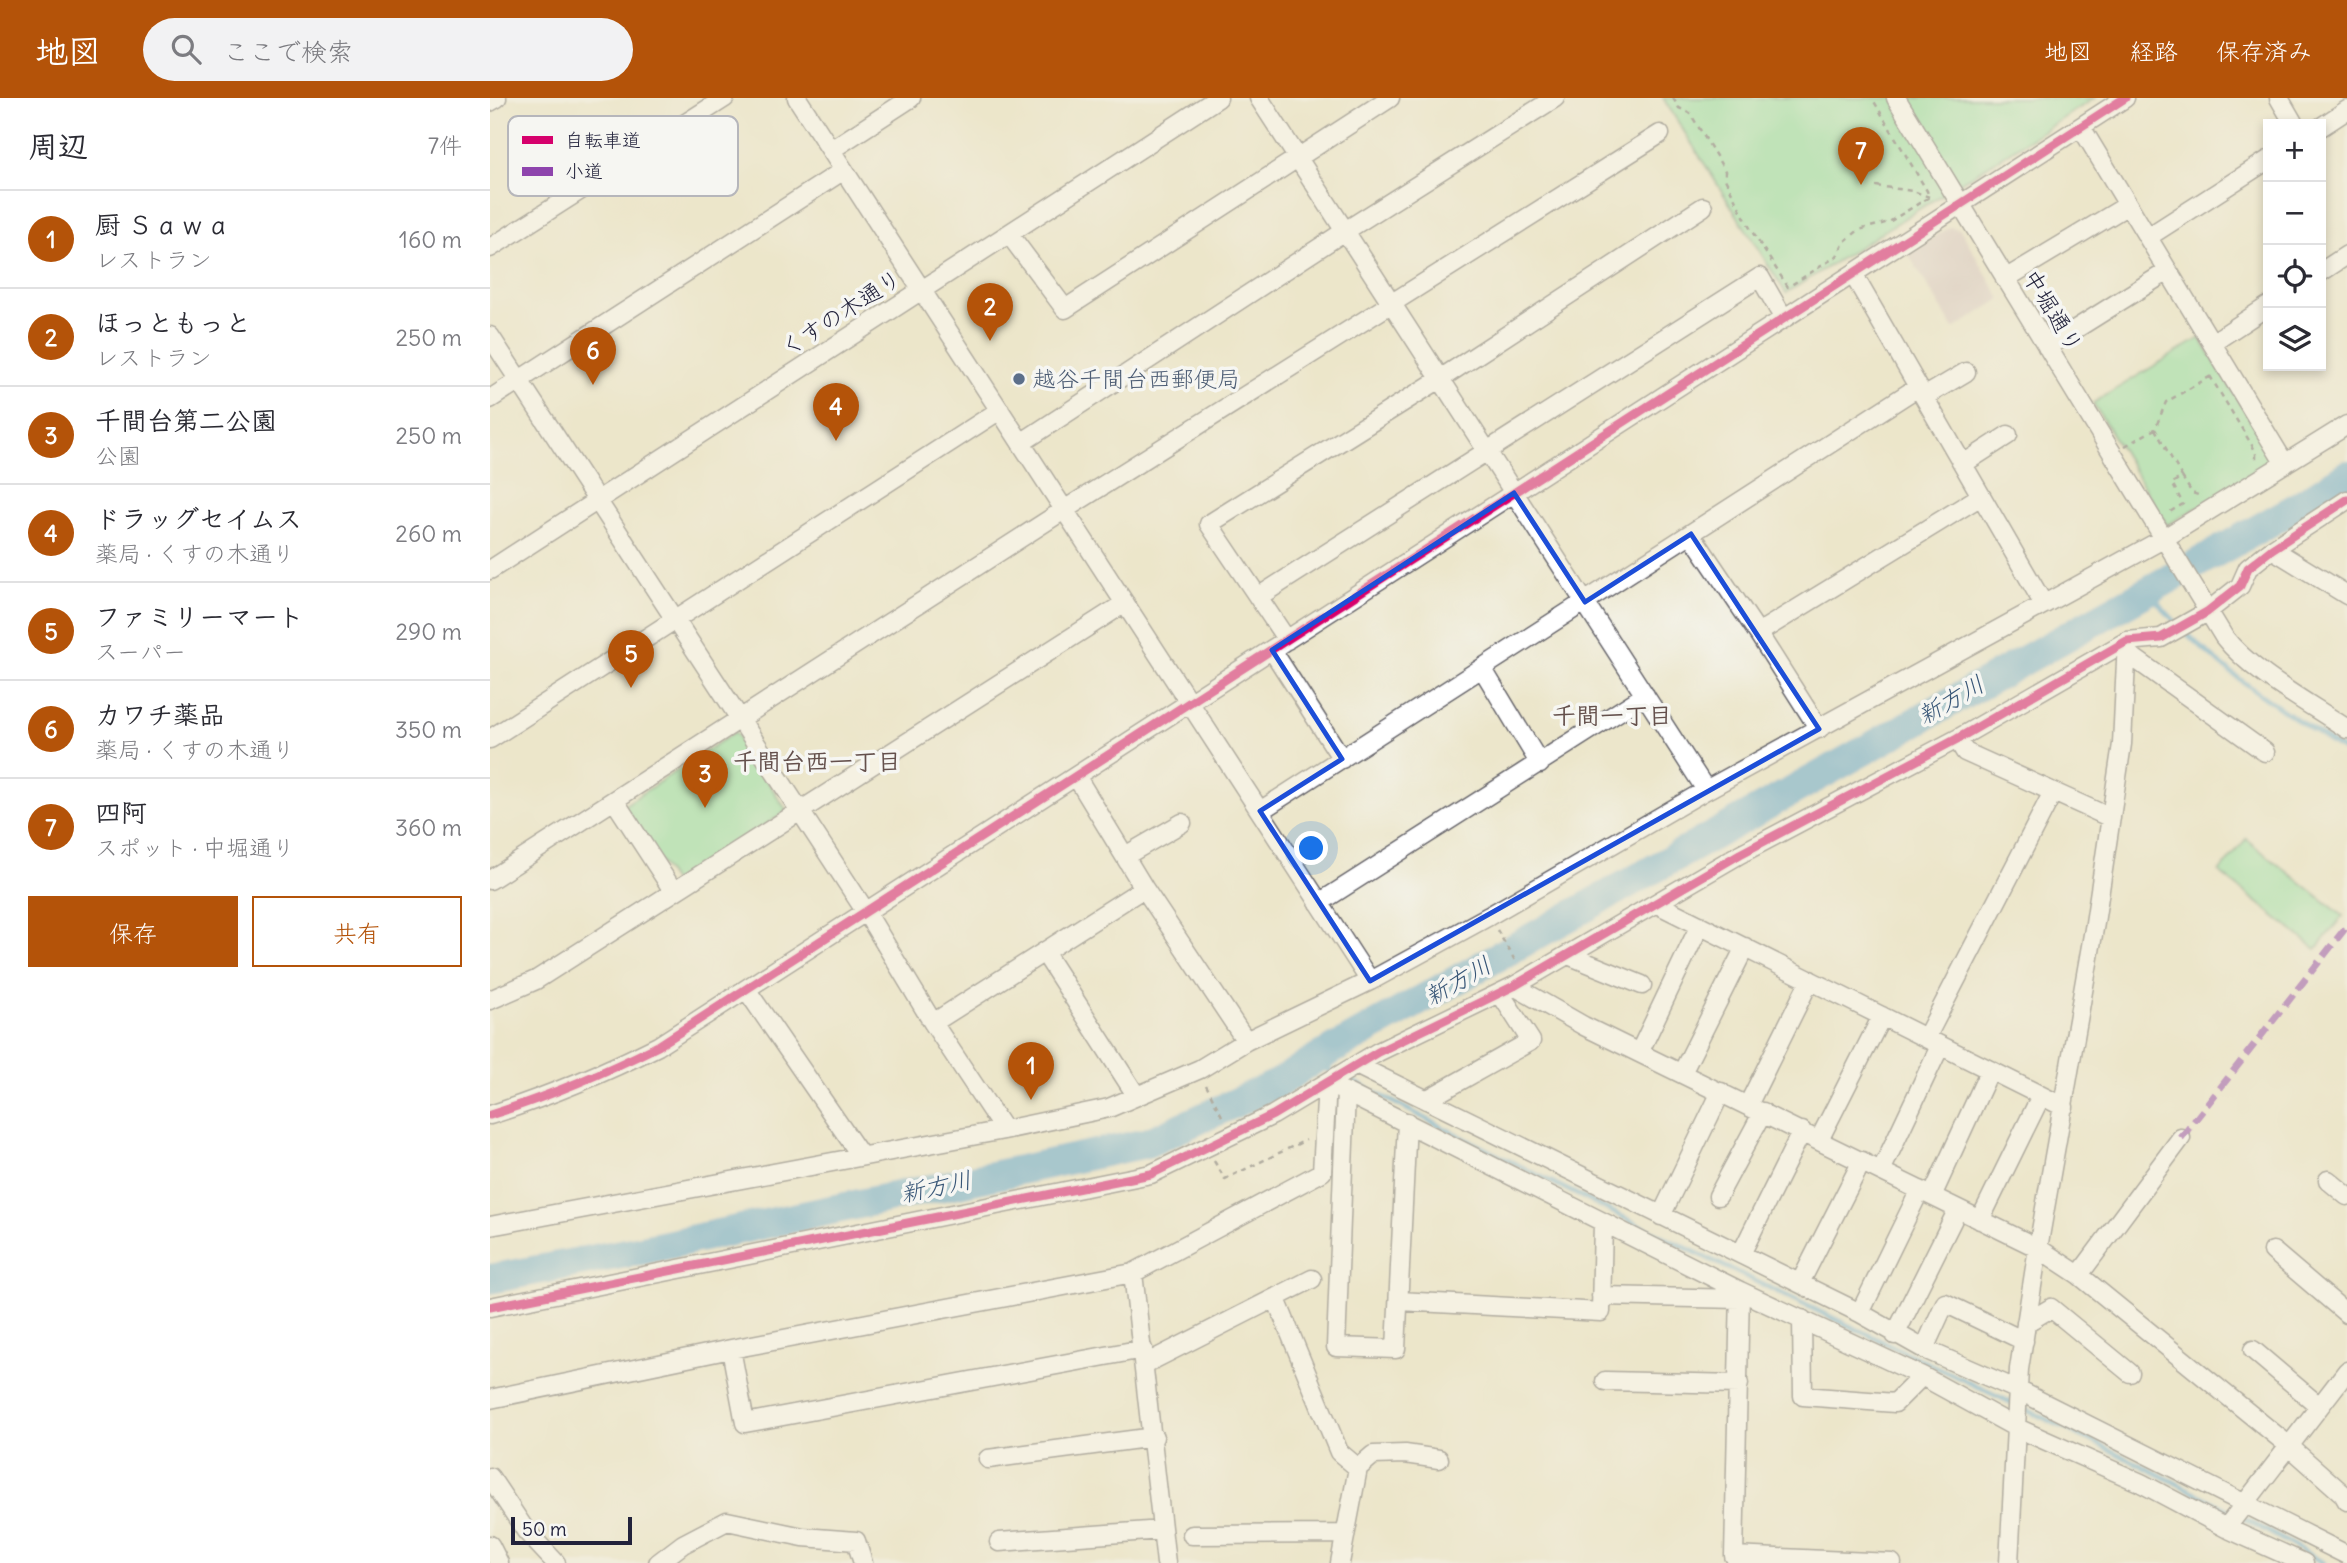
<!DOCTYPE html>
<html lang="ja">
<meta charset="utf-8">
<style>
:root{--surface:#fff;--page:#f2f2f3;--text:#2b2b33;--muted:#7c7c81;--line:#e1e1e2;--accent:#b45309}
body{margin:0;font-family:Delius,"Klee One",sans-serif;background:var(--page);color:var(--text)}
.controls{position:absolute;right:21px;top:21px;display:grid;overflow:hidden;border-radius:0px;box-shadow:0 4px 10px #0003}
.controls button{width:63px;height:63px;display:grid;place-items:center;padding:0;border:0;border-bottom:2px solid var(--line);background:var(--surface);color:var(--text);font:35px sans-serif}
.scale{position:absolute;left:21px;bottom:18px;width:121px;box-sizing:border-box;padding-left:7px;border:4px solid #22223b;border-top:0;font-size:19px;line-height:24px;white-space:nowrap;color:#22223b;-webkit-text-stroke:5px #f6f6f2;paint-order:stroke}
.you{position:absolute;left:822px;top:751px;width:24px;height:24px;margin:-18px;border:5px solid #fff;border-radius:50%;background:#1a73e8;box-shadow:0 0 0 10px #1a73e833}
.badge{display:grid;place-items:center;width:46px;height:46px;border-radius:50%;background:var(--accent);color:#fff;font-size:23px;font-weight:700}
.pin{position:absolute;translate:-50% -58px;filter:drop-shadow(0 2px 4px #0008)}
.pin::after{content:'';position:absolute;top:37px;width:24px;height:21px;background:inherit;clip-path:polygon(0 0,100% 0,50% 100%)}
.list{margin:0;padding:0;list-style:none}
h2{display:flex;justify-content:space-between;align-items:center;height:91px;margin:0;padding:0 28px;font-size:30px}
h2 small{font-size:23px;font-weight:400;color:var(--muted)}
.list li{display:grid;grid-template-columns:46px 1fr auto;gap:21px;align-items:center;box-sizing:border-box;height:98px;padding:0 28px;border-top:2px solid var(--line)}
.list b{display:block;font-size:26px;white-space:nowrap}
.list p{margin:0;font-size:23px;white-space:nowrap;color:var(--muted)}
.list em{font-size:23px;font-style:normal;color:var(--muted)}
.actions{display:flex;gap:14px;padding:21px 28px}
.actions a{flex:1;padding:16px 0;border:2px solid var(--accent);border-radius:0px;text-align:center;font-size:24px;color:var(--accent)}
.actions .main{background:var(--accent);color:#fff}
.icon{flex:none;width:38px;height:38px;fill:none;stroke:currentColor;stroke-width:2;stroke-linecap:round;stroke-linejoin:round}
.map{position:relative;flex:none;width:1857px;height:1465px;overflow:hidden}
header{display:flex;align-items:center;gap:42px;box-sizing:border-box;height:98px;padding:0 35px;background:var(--accent);color:#fff}
header strong{font-size:33px}
nav{display:flex;gap:38px;margin-inline-start:auto;font-size:24px}
.search{width:490px;height:63px;background:var(--page);display:flex;align-items:center;gap:18px;box-sizing:border-box;padding:0 24px;border-radius:38px;color:var(--muted);font-size:26px}
main{display:flex}
aside{flex:1;background:var(--surface)}
.map>svg:first-child{display:block}
</style>
<header>
<strong>地図</strong>
<div class="search"><svg class="icon" aria-label="search" viewBox="0 0 24 24"><circle cx="10" cy="10" r="6"/><path d="M15 15l6 6"/></svg>ここで検索</div>
<nav><a>地図</a><a>経路</a><a>保存済み</a></nav>
</header>
<main>
<aside>
<h2>周辺<small>7件</small></h2>
<ul class="list">
<li><span class="badge">1</span><div><b>厨 Ｓａｗａ</b><p>レストラン</p></div><em>160 m</em></li>
<li><span class="badge">2</span><div><b>ほっともっと</b><p>レストラン</p></div><em>250 m</em></li>
<li><span class="badge">3</span><div><b>千間台第二公園</b><p>公園</p></div><em>250 m</em></li>
<li><span class="badge">4</span><div><b>ドラッグセイムス</b><p>薬局 · くすの木通り</p></div><em>260 m</em></li>
<li><span class="badge">5</span><div><b>ファミリーマート</b><p>スーパー</p></div><em>290 m</em></li>
<li><span class="badge">6</span><div><b>カワチ薬品</b><p>薬局 · くすの木通り</p></div><em>350 m</em></li>
<li><span class="badge">7</span><div><b>四阿</b><p>スポット · 中堀通り</p></div><em>360 m</em></li>
</ul>
<div class="actions"><a class="main">保存</a><a>共有</a></div>
</aside>
<div class="map">
<svg width="1857" height="1465" viewBox="0 0 1857 1465">
<rect width="100%" height="100%" fill="#f6f6f2"/>
<filter id="ink" filterUnits="userSpaceOnUse"><feTurbulence type="fractalNoise" baseFrequency=".0143" numOctaves="2"/><feDisplacementMap in="SourceGraphic" scale="14" xChannelSelector="R" yChannelSelector="G"/><feConvolveMatrix kernelMatrix="1 2 1 2 8 2 1 2 1" color-interpolation-filters="sRGB"/></filter>
<filter id="wash" filterUnits="userSpaceOnUse"><feTurbulence type="fractalNoise" baseFrequency=".00686" numOctaves="4" result="noise"/><feDisplacementMap in="SourceGraphic" scale="28" xChannelSelector="R" yChannelSelector="G"/><feGaussianBlur stdDeviation="1.57" result="paint"/><feColorMatrix in="noise" values="0 0 0 0 0 0 0 0 0 0 0 0 0 0 0 0 0 1.4 0 .05"/><feComposite in="paint" operator="in"/></filter>
<g filter="url(#wash)">
<rect width="100%" height="100%" fill="#ece6cb"/>
<!-- industrial -->
<path fill="#d2bfc0" d="M1460 129 1470 131 1511 201 1464 231 1418 156Z"/>
<!-- green -->
<path fill="#8be0a3" stroke="#56816f" stroke-width="2" d="M1173 0H1605L1296 195Z
M1710 240 1786 364 1677 427 1603 305Z
M245 634 297 713 185 787 133 708Z
M1756 741 1853 818 1826 851 1729 774Z"/>
<g fill="none" stroke-linecap="round" stroke-linejoin="round">
<!-- stream -->
<path stroke="#57a2cf" stroke-width="5" d="M1657 491C1712 562 1783 606 1857 655
M819 965 844 974
M853 978C1029 1070 1207 1156 1387 1241 1537 1312 1690 1382 1834 1465"/>
<!-- river -->
<path stroke="#57a2cf" stroke-width="30" d="M0 1181 157 1151 657 1045 789 985 819 965 1807 409 1857 377"/>
</g>
</g>
<g filter="url(#ink)">
<g fill="none" stroke-linecap="round" stroke-linejoin="round">
<defs>
<path id="minor" d="M307 0 880 883
M769 0 1216 692
M1406 0 1734 539C1762 575 1819 605 1857 631
M1789 0 1804 26
M0 4 7 0
M1591 29 1795 366
M1831 29 1857 12
M341 52 421 0
M519 136 575 211 900 0
M1658 139 1778 62
M0 150 235 0
M1831 174 1857 157
M1363 176 1553 505
M1515 181 1638 107
M0 238 376 814 443 925 514 1032
M1722 245 1778 208
M1557 249 1678 173
M1434 299 1476 274
M0 301 354 72
M531 345 855 133 1065 0
M1473 366 1518 337
M1201 436 1268 535 1329 631
M1782 451 1857 497
M0 472 728 0
M768 499 1270 179 1294 221
M1268 535 1491 398
M797 542 719 426 950 281 1213 109
M782 552 852 661
M1637 557 1644 560 1775 654
M992 570 1050 666
M0 641 510 312
M1467 641 1475 654 1621 720
M586 678 654 790 756 943
M124 702 184 794
M770 713 1428 289
M635 758 692 725
M0 782 574 412 1170 36
M829 805 1155 597
M1167 806 1574 1009
M554 854 646 997
M1078 857 1152 887
M1024 888 1094 928 1548 1150 1589 1177 1798 1347 1853 1396 1857 1403
M256 891 371 1058
M0 902 46 882 635 505
M443 925 654 790
M1436 940 1563 694
M1149 955 1210 827
M866 967 1370 1215 1434 1251 1528 1292 1857 1457
M1192 975 1255 849
M837 985 1250 1193 1432 1278 1525 1329 1651 1385 1736 1430 1814 1465
M856 994 846 1249 906 1251 917 1024
M936 1002 1041 943 1010 895
M1258 1007 1320 882
M0 1017C60 998 112 976 168 948L1635 0
M1329 1042 1392 918
M1391 1073 1450 948
M1838 1082 1857 1098
M1228 1098 1273 1014
M1442 1098 1500 972
M1171 1118 1231 994
M1490 1122 1551 998
M0 1128 514 1032 619 1010 710 971 756 943 880 883 999 818 1216 692 1673 441 1857 327
M1783 1153 1857 1216
M1251 1156 1312 1033
M643 1175 676 1465
M1589 1177 1691 1040
M1310 1185 1372 1063
M1250 1193 1244 1458 1402 1465
M1111 1198 1250 1201
M786 1201 849 1354 868 1370
M909 1203 1111 1214 1113 1124
M0 1209 661 1076 783 1017 888 954 1024 888 1250 756 1467 641 1637 543 1671 540 1717 514 1750 488 1758 470 1782 451 1857 402
M1370 1215 1430 1092
M1312 1221 1313 1298 1405 1305 1432 1278
M1536 1225 1561 1210 1640 1275
M1405 1237 1468 1111
M241 1251 255 1325 653 1251
M1434 1251 1455 1205 1534 1243
M1763 1252 1829 1308
M655 1266 822 1181
M1115 1283 1249 1286
M0 1301 241 1251 643 1175 832 1074 837 985
M498 1361 664 1339
M0 1379 36 1433 66 1465
M1736 1430 1857 1273
M702 1437 855 1436
M509 1444 672 1432
M0 1447 9 1465
M168 1465 193 1446 237 1423 313 1439 366 1443 373 1465
M850 1465 868 1370 883 1357 915 1356 949 1361
M1519 1465 1529 1271 1548 1150 1605 825 1632 646 1637 543"/>
</defs>
<!-- minor casing -->
<use href="#minor" stroke="#69676d" stroke-width="21"/>
<!-- path -->
<path stroke="#69676d" stroke-width="2.5" stroke-dasharray="5 5" stroke-linecap="butt" d="M1183 0 1189 10 1200 15 1235 73V81L1261 132 1298 189 1347 158 1355 143 1369 132 1399 124 1439 99 1437 93 1382 0
M1386 88 1423 93 1439 99
M1720 278 1766 354V364
M1665 331 1692 379 1682 385 1693 406 1678 415
M1635 348 1665 331 1676 304 1721 278
M1692 379 1702 395 1711 398
M1007 832 1027 866
M716 987 734 1022
M724 1063 735 1081 816 1042"/>
<!-- minor -->
<use href="#minor" stroke="#fff" stroke-width="18"/>
<!-- quiet -->
<path stroke="#8e44ad" stroke-width="7" stroke-dasharray="14 7" stroke-linecap="butt" d="M1691 1040 1857 828"/>
<defs>
<path id="cycleway" d="M0 1017C60 998 112 976 168 948L1635 0
M0 1209 661 1076 783 1017 888 954 1024 888 1250 756 1467 641 1637 543 1671 540 1717 514 1750 488 1758 470 1782 451 1857 402"/>
</defs>
<!-- cycleway casing -->
<use href="#cycleway" stroke="#f6f6f2" stroke-width="13"/>
<!-- cycleway -->
<use href="#cycleway" stroke="#d6006c" stroke-width="9"/>
</g>
</g>
<!-- marked area -->
<path d="M0 0H1857V1465H0ZM1024 395 1095 504 1201 436 1329 631 880 883 770 713 852 661 782 552Z" fill="#ece6cb" fill-opacity=".55" fill-rule="evenodd"/>
<path fill="none" stroke="#1d4ed8" stroke-width="5" stroke-linejoin="round" d="M1024 395 1095 504 1201 436 1329 631 880 883 770 713 852 661 782 552Z"/>
<!-- markers -->
<circle fill="#5c6f8a" stroke="#f6f6f2" stroke-width="2.5" cx="529" cy="281" r="7"/>
<g text-anchor="middle" stroke-width="7" stroke-linejoin="round" paint-order="stroke">
<!-- street labels -->
<g font-size="23" fill="#22223b" stroke="#f6f6f2">
<text transform="translate(1563 213) rotate(59)" y="8">中堀通り</text>
<text transform="translate(351 215) rotate(-33)" y="8">くすの木通り</text>
</g>
<!-- service labels -->
<g font-size="23" fill="#4e5e75" stroke="#f6f6f2" text-anchor="start">
<text x="543" y="289">越谷千間台西郵便局</text>
</g>
<!-- water labels -->
<g font-size="24" font-style="italic" fill="#375576" stroke="#f6f6f2">
<text transform="translate(1461 602) rotate(-30)" y="8">新方川</text>
<text transform="translate(968 883) rotate(-30)" y="8">新方川</text>
<text transform="translate(446 1089) rotate(-12)" y="8">新方川</text>
</g>
<!-- neighbourhood labels -->
<g font-size="24" font-weight="bold" fill="#64504c" stroke="#f6f6f2">
<text x="1122" y="626">千間一丁目</text>
<text x="327" y="672">千間台西一丁目</text>
</g>
</g>
<!-- legend -->
<rect x="18" y="18" width="230" height="80" rx="10" fill="#f6f6f2" stroke="#b6b6bb" stroke-width="2"/>
<rect x="32" y="38" width="31" height="8" fill="#d6006c"/>
<rect x="32" y="69" width="31" height="9" fill="#8e44ad"/>
<g font-size="19" fill="#22223b">
<text x="75" y="49">自転車道</text>
<text x="75" y="80">小道</text>
</g>
</svg>
<div class="controls">
<button>+</button>
<button>−</button>
<button><svg class="icon" aria-label="locate" viewBox="0 0 24 24"><circle cx="12" cy="12" r="6"/><path d="M12 2v4M12 18v4M2 12h4M18 12h4"/></svg></button>
<button><svg class="icon" aria-label="layers" viewBox="0 0 24 24"><path d="M12 4l9 5-9 5-9-5zM3 14l9 5 9-5"/></svg></button>
</div>
<div class="scale">50 m</div>
<div class="you"></div>
<div class="pin badge" style="left:541px;top:1002px">1</div>
<div class="pin badge" style="left:500px;top:243px">2</div>
<div class="pin badge" style="left:215px;top:710px">3</div>
<div class="pin badge" style="left:346px;top:343px">4</div>
<div class="pin badge" style="left:141px;top:590px">5</div>
<div class="pin badge" style="left:103px;top:287px">6</div>
<div class="pin badge" style="left:1371px;top:87px">7</div>
</div>
</main>
